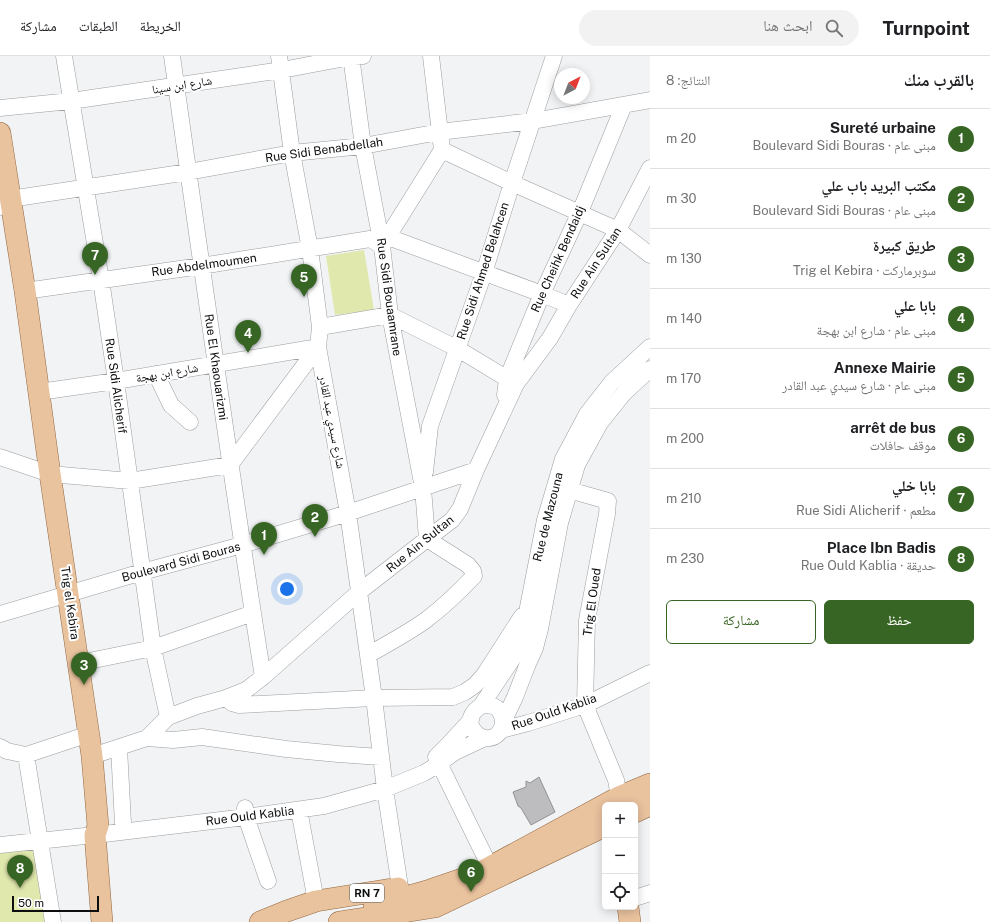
<!DOCTYPE html>
<html lang="ar">
<meta charset="utf-8">
<style>
:root{--surface:#fff;--page:#f2f2f2;--text:#202124;--muted:#757577;--line:#e0e0e0;--accent:#376523}
body{margin:0;font-family:"Public Sans","Noto Naskh Arabic",sans-serif;background:var(--page);color:var(--text);direction:rtl}
.controls{position:absolute;right:12px;bottom:12px;display:grid;overflow:hidden;border-radius:6px;box-shadow:0 2px 10px #0003}
.controls button{width:36px;height:36px;display:grid;place-items:center;padding:0;border:0;border-bottom:1px solid var(--line);background:var(--surface);color:var(--text);font:20px sans-serif}
.compass{position:absolute;left:554px;top:12px;width:36px;height:36px;border-radius:50%;background:var(--surface);box-shadow:0 2px 10px #0003;rotate:42deg}
.scale{position:absolute;left:12px;bottom:10px;width:87px;box-sizing:border-box;padding-left:4px;border:2px solid #0d0e0f;border-top:0;font-size:11px;line-height:14px;white-space:nowrap;color:#0d0e0f;-webkit-text-stroke:3px #fff;paint-order:stroke}
.you{position:absolute;left:287px;top:533px;width:14px;height:14px;margin:-10px;border:3px solid #fff;border-radius:50%;background:#1a73e8;box-shadow:0 0 0 6px #1a73e833}
.badge{display:grid;place-items:center;width:26px;height:26px;border-radius:50%;background:var(--accent);color:#fff;font-size:13px;font-weight:700}
.pin{position:absolute;translate:-50% -33px;filter:drop-shadow(0 1px 2px #0008)}
.pin::after{content:'';position:absolute;top:21px;width:14px;height:12px;background:inherit;clip-path:polygon(0 0,100% 0,50% 100%)}
.list{margin:0;padding:0;list-style:none}
h2{display:flex;justify-content:space-between;align-items:center;height:52px;margin:0;padding:0 16px;font-size:17px}
h2 small{font-size:13px;font-weight:400;color:var(--muted)}
.list li{display:grid;grid-template-columns:26px 1fr auto;gap:12px;align-items:center;box-sizing:border-box;height:60px;padding:0 16px;border-top:1px solid var(--line)}
.list b{display:block;font-size:15px;white-space:nowrap}
.list p{margin:0;font-size:13px;white-space:nowrap;color:var(--muted)}
.list em{font-size:13px;font-style:normal;color:var(--muted)}
.actions{display:flex;gap:8px;padding:12px 16px}
.actions a{flex:1;padding:9px 0;border:1px solid var(--accent);border-radius:6px;text-align:center;font-size:14px;color:var(--accent)}
.actions .main{background:var(--accent);color:#fff}
.icon{flex:none;width:22px;height:22px;fill:none;stroke:currentColor;stroke-width:2;stroke-linecap:round;stroke-linejoin:round}
.map{position:relative;flex:none;width:650px;height:866px;overflow:hidden;direction:ltr}
header{display:flex;align-items:center;gap:24px;box-sizing:border-box;height:56px;padding:0 20px;background:var(--surface);border-bottom:1px solid var(--line)}
header strong{font-size:19px}
nav{display:flex;gap:22px;margin-inline-start:auto;font-size:14px}
.search{width:280px;height:36px;background:var(--page);display:flex;align-items:center;gap:10px;box-sizing:border-box;padding:0 14px;border-radius:22px;color:var(--muted);font-size:15px}
main{display:flex}
aside{flex:1;background:var(--surface)}
.map>svg:first-child{display:block}
</style>
<header>
<strong>Turnpoint</strong>
<div class="search"><svg class="icon" aria-label="search" viewBox="0 0 24 24"><circle cx="10" cy="10" r="6"/><path d="M15 15l6 6"/></svg>ابحث هنا</div>
<nav><a>الخريطة</a><a>الطبقات</a><a>مشاركة</a></nav>
</header>
<main>
<aside>
<h2>بالقرب منك<small>النتائج: 8</small></h2>
<ul class="list">
<li><span class="badge">1</span><div><b>Sureté urbaine</b><p>مبنى عام · Boulevard Sidi Bouras</p></div><em>20 m</em></li>
<li><span class="badge">2</span><div><b>مكتب البريد باب علي</b><p>مبنى عام · Boulevard Sidi Bouras</p></div><em>30 m</em></li>
<li><span class="badge">3</span><div><b>طريق كبيرة</b><p>سوبرماركت · Trig el Kebira</p></div><em>130 m</em></li>
<li><span class="badge">4</span><div><b>بابا علي</b><p>مبنى عام · شارع ابن بهجة</p></div><em>140 m</em></li>
<li><span class="badge">5</span><div><b>Annexe Mairie</b><p>مبنى عام · شارع سيدي عبد القادر</p></div><em>170 m</em></li>
<li><span class="badge">6</span><div><b>arrêt de bus</b><p>موقف حافلات</p></div><em>200 m</em></li>
<li><span class="badge">7</span><div><b>بابا خلي</b><p>مطعم · Rue Sidi Alicherif</p></div><em>210 m</em></li>
<li><span class="badge">8</span><div><b>Place Ibn Badis</b><p>حديقة · Rue Ould Kablia</p></div><em>230 m</em></li>
</ul>
<div class="actions"><a class="main">حفظ</a><a>مشاركة</a></div>
</aside>
<div class="map">
<svg width="650" height="866" viewBox="0 0 650 866">
<rect width="100%" height="100%" fill="#f1f3f5"/>
<!-- green -->
<path fill="#e1e8ad" d="M364 194 374 254 335 259 326 200Z
M34 794 46 866H0V797Z"/>
<!-- building -->
<path fill="#bdbcbf" stroke="#939295" d="M539 721 555 756 531 769 521 752 518 750 513 736 526 731V725L530 727Z"/>
<g fill="none" stroke-linecap="round" stroke-linejoin="round">
<defs>
<path id="minor" d="M64 0 101 224 116 325 153 592 168 661
M172 0C201 207 230 414 263 621
M279 0 292 97 310 193 320 271 318 291 348 457 374 642 385 733 400 831
M351 0 363 90 382 190 390 259 423 432 427 483 468 509 473 515 474 520C459 536 443 551 426 564 408 577 387 588 368 599
M0 52 71 45 282 14 351 1 363 0
M442 94 512 127 618 174 650 199
M0 151 10 143 188 116 292 97 363 90 439 76 533 65 650 44
M388 181 542 238 569 249
M25 235 201 210 370 183 382 190 442 94 431 0
M320 271 390 259 458 293 516 328
M156 318 171 349 190 366
M39 336 116 325 318 291
M505 339 507 323 542 238 580 156 624 49
M0 401 50 418 130 425 230 409 318 291
M425 416 430 370 484 217 512 127 554 0
M569 434 608 445 607 458 587 564 585 649 616 724 619 741
M0 558 68 538 142 516 242 489 348 457 476 414
M79 607 153 592 253 557
M226 642 232 647 239 649 374 642 453 641 465 636 475 629 484 619 522 560
M481 650C510 643 509 685 485 682 481 681 477 679 475 676 466 667 471 656 481 650L513 602 521 587 545 464 563 403 587 358 612 326 650 291
M504 664 515 641 527 610 535 592 540 573 560 467 577 409 600 367 624 337 650 313
M501 674 528 667 585 649 650 617
M147 682 173 684 202 681 286 693 338 698 380 701
M0 691 7 695 26 699 89 678
M119 692 123 767
M26 699 53 866
M92 700 147 682 168 661 197 650 226 642 246 634 263 621 359 536 427 483 452 464 460 453 476 414 516 328 550 282 569 249 618 174 650 112
M437 700 447 690 471 664
M436 701 490 811
M245 752 246 761 268 825
M299 754 316 845
M0 789 104 778 246 761 324 750 385 733 424 717 434 711 455 696 485 682
M635 842 650 837"/>
<path id="major" d="M0 77 25 235 50 418 92 700 98 770 95 779 102 866
M635 756 650 749
M374 850 430 834 477 818 619 741 650 728
M628 851 630 866
M260 866 287 855 316 845 398 832
M339 866 435 851 605 770"/>
</defs>
<!-- minor casing -->
<use href="#minor" stroke="#9b9d9f" stroke-width="17"/>
<!-- major casing -->
<use href="#major" stroke="#936842" stroke-width="22"/>
<!-- minor -->
<use href="#minor" stroke="#fff" stroke-width="16"/>
<!-- major -->
<use href="#major" stroke="#e9c29e" stroke-width="21"/>
</g>
<g text-anchor="middle" stroke-width="4" stroke-linejoin="round" paint-order="stroke">
<!-- shield labels -->
<rect fill="#fff" stroke="#565657" stroke-width="1" x="350" y="828" width="34" height="18" rx="3"/>
<g font-size="11" font-weight="bold" fill="#0d0e0f">
<text x="367" y="841">RN 7</text>
</g>
<!-- street labels -->
<g font-size="12" fill="#0d0e0f" stroke="#fff">
<text transform="translate(182 29) rotate(-9)" y="4">شارع ابن سينا</text>
<text transform="translate(324 94) rotate(-8)" y="4">Rue Sidi Benabdellah</text>
<text transform="translate(558 203) rotate(-66)" y="4">Rue Cheihk Bendaidj</text>
<text transform="translate(596 207) rotate(-57)" y="4">Rue Ain Sultan</text>
<text transform="translate(204 209) rotate(-8)" y="4">Rue Abdelmoumen</text>
<text transform="translate(483 215) rotate(-72)" y="4">Rue Sidi Ahmed Belahcen</text>
<text transform="translate(389 241) rotate(82)" y="4">Rue Sidi Bouaamrane</text>
<text transform="translate(216 311) rotate(82)" y="4">Rue El Khaouarizmi</text>
<text transform="translate(167 317) rotate(-10)" y="4">شارع ابن بهجة</text>
<text transform="translate(116 330) rotate(82)" y="4">Rue Sidi Alicherif</text>
<text transform="translate(332 366) rotate(79)" y="4">شارع سيدي عبد القادر</text>
<text transform="translate(548 461) rotate(-76)" y="4">Rue de Mazouna</text>
<text transform="translate(420 488) rotate(-39)" y="4">Rue Ain Sultan</text>
<text transform="translate(181 506) rotate(-15)" y="4">Boulevard Sidi Bouras</text>
<text transform="translate(592 546) rotate(-82)" y="4">Trig El Oued</text>
<text transform="translate(70 547) rotate(82)" y="4">Trig el Kebira</text>
<text transform="translate(554 656) rotate(-19)" y="4">Rue Ould Kablia</text>
<text transform="translate(250 760) rotate(-7)" y="4">Rue Ould Kablia</text>
</g>
</g>
</svg>
<div class="controls">
<button>+</button>
<button>−</button>
<button><svg class="icon" aria-label="locate" viewBox="0 0 24 24"><circle cx="12" cy="12" r="6"/><path d="M12 2v4M12 18v4M2 12h4M18 12h4"/></svg></button>
</div>
<svg class="compass" viewBox="-18 -18 36 36"><path d="M0-13l5 13h-10z" fill="#e53935"/><path d="M0 13l5-13h-10z" fill="#757577"/></svg>
<div class="scale">50 m</div>
<div class="you"></div>
<div class="pin badge" style="left:264px;top:499px">1</div>
<div class="pin badge" style="left:315px;top:481px">2</div>
<div class="pin badge" style="left:84px;top:629px">3</div>
<div class="pin badge" style="left:248px;top:297px">4</div>
<div class="pin badge" style="left:304px;top:241px">5</div>
<div class="pin badge" style="left:471px;top:836px">6</div>
<div class="pin badge" style="left:95px;top:219px">7</div>
<div class="pin badge" style="left:20px;top:832px">8</div>
</div>
</main>
